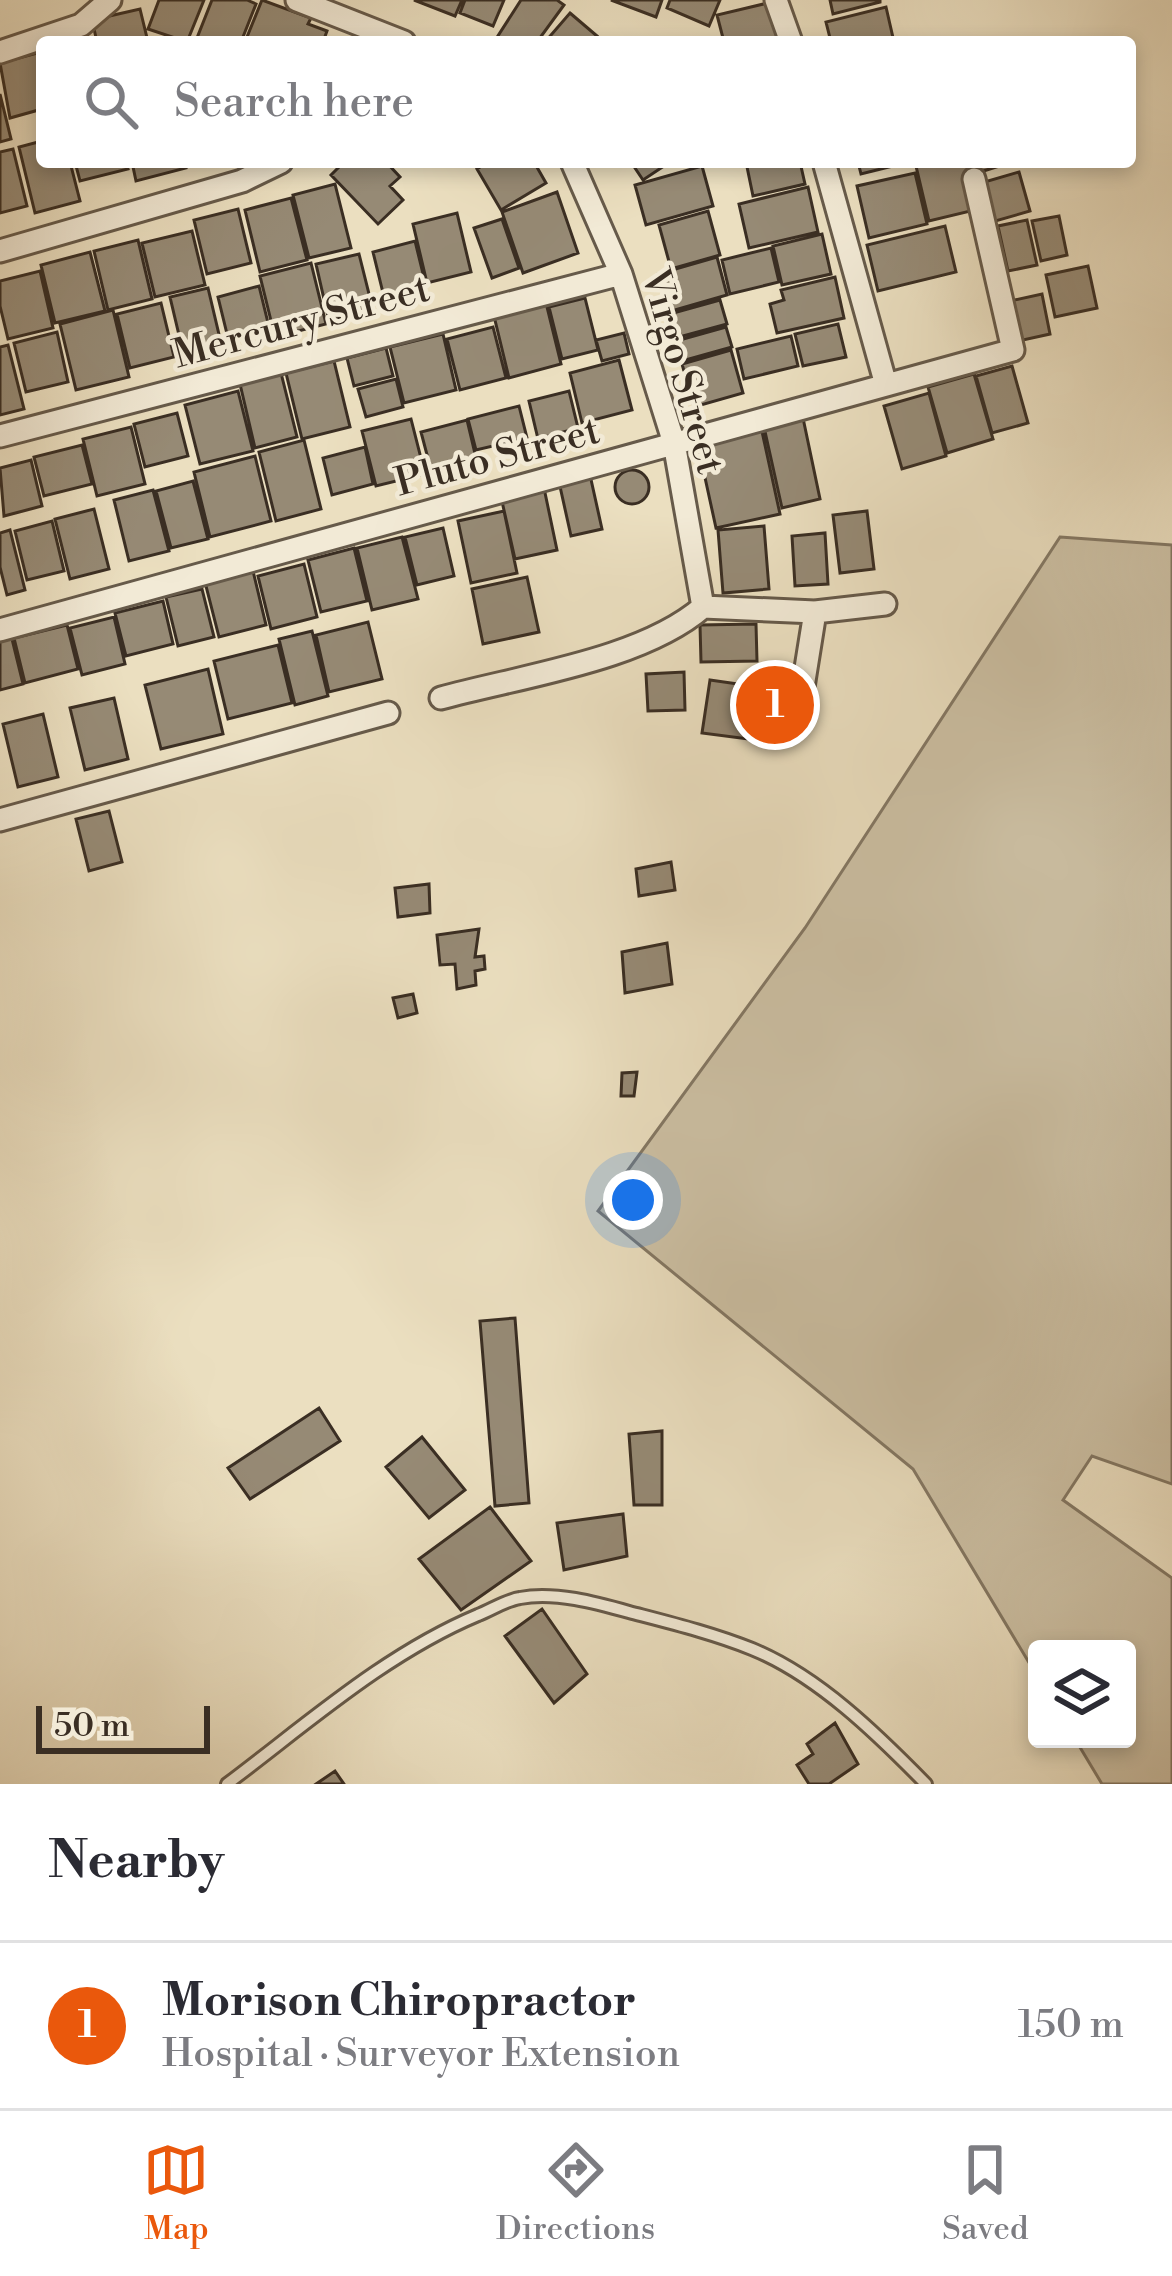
<!DOCTYPE html>
<meta charset="utf-8">
<style>
:root{--surface:#fff;--page:#f2f2f3;--text:#2b2b33;--muted:#7c7c81;--line:#e1e1e2;--accent:#ea580c}
body{margin:0;font-family:"Libre Bodoni",serif;background:var(--page);color:var(--text)}
.controls{position:absolute;right:36px;bottom:36px;display:grid;overflow:hidden;border-radius:12px;box-shadow:0 6px 18px #0003}
.controls button{width:108px;height:108px;display:grid;place-items:center;padding:0;border:0;border-bottom:3px solid var(--line);background:var(--surface);color:var(--text);font:60px sans-serif}
.scale{position:absolute;left:36px;bottom:30px;width:174px;box-sizing:border-box;padding-left:12px;border:6px solid #3a2e23;border-top:0;font-size:33px;line-height:42px;white-space:nowrap;color:#3a2e23;-webkit-text-stroke:9px #f2ead6;paint-order:stroke}
.you{position:absolute;left:633px;top:1200px;width:42px;height:42px;margin:-30px;border:9px solid #fff;border-radius:50%;background:#1a73e8;box-shadow:0 0 0 18px #1a73e833}
.badge{display:grid;place-items:center;width:78px;height:78px;border-radius:50%;background:var(--accent);color:#fff;font-size:39px;font-weight:700}
.pin{position:absolute;translate:-50% -50%;border:6px solid #fff;box-shadow:0 3px 12px #0006}
.list{margin:0;padding:0;list-style:none}
h2{display:flex;justify-content:space-between;align-items:center;height:156px;margin:0;padding:0 48px;font-size:51px}
h2 small{font-size:39px;font-weight:400;color:var(--muted)}
.list li{display:grid;grid-template-columns:78px 1fr auto;gap:36px;align-items:center;box-sizing:border-box;height:168px;padding:0 48px;border-top:3px solid var(--line)}
.list b{display:block;font-size:45px;white-space:nowrap}
.list p{margin:0;font-size:39px;white-space:nowrap;color:var(--muted)}
.list em{font-size:39px;font-style:normal;color:var(--muted)}
.icon{flex:none;width:66px;height:66px;fill:none;stroke:currentColor;stroke-width:2;stroke-linecap:round;stroke-linejoin:round}
.map{position:relative;flex:none;width:1172px;height:1784px;overflow:hidden}
.search{position:absolute;background:var(--surface);box-shadow:0 6px 18px #0003;left:36px;right:36px;top:36px;height:132px;display:flex;align-items:center;gap:30px;box-sizing:border-box;padding:0 42px;border-radius:12px;color:var(--muted);font-size:45px}
.sheet{height:324px;background:var(--surface)}
nav{display:flex;justify-content:space-around;align-items:center;box-sizing:border-box;height:168px;border-top:3px solid var(--line);background:var(--surface);font-size:33px;color:var(--muted)}
nav a{display:grid;justify-items:center;gap:6px}
nav .on{color:var(--accent)}
.map>svg:first-child{display:block}
</style>
<div class="map">
<svg width="1172" height="1784" viewBox="0 0 1172 1784">
<rect width="100%" height="100%" fill="#ebdfc0"/>
<filter id="stains"><feTurbulence type="fractalNoise" baseFrequency=".00167" numOctaves="4"/><feColorMatrix values="0 0 0 0 .2 0 0 0 0 .09 0 0 0 0 .02 0 0 0 .5 -.17"/></filter>
<radialGradient id="worn" r=".72"><stop offset=".6" stop-color="#630" stop-opacity="0"/><stop offset="1" stop-color="#630" stop-opacity=".3"/></radialGradient>
<!-- green -->
<path fill="#cdc1a5" stroke="#847864" stroke-width="3" d="M1060 537 1172 545V1484L1092 1456 1063 1500 1172 1578V1784H1102L1075 1739H1127V1649H1037V1676L913 1469 598 1211 805 928Z"/>
<!-- building -->
<path fill="#968a75" stroke="#3a2e23" stroke-width="3" d="M159 0H204L187 42 148 29Z
M212 0H247L256 4 241 42 197 38Z
M262 0 311 18 308 24 327 31 323 42H245Z
M414 0H462L455 16Z
M465 0H504L493 26 460 13Z
M521 0H557L564 5 537 42H494Z
M611 0H662L656 17Z
M670 0H720L709 26 667 8Z
M830 0H880V2L833 14Z
M772 2 781 42H724L717 15Z
M886 7 894 42H831L826 22Z
M140 9 148 42H97L92 20Z
M570 13 597 36 592 42H545Z
M41 52 42 109 10 118 0 63Z
M0 94 11 139 0 142Z
M42 141V162H70L80 201 35 213 19 147Z
M13 149 27 206 0 213V152Z
M75 162H126L128 169 80 181Z
M132 162H185L186 168 136 181Z
M344 162H386L400 177 390 186 403 200 378 224 331 175Z
M488 162H534L546 183 501 210 477 169Z
M631 162H670L643 180Z
M746 162H800L805 184 753 196Z
M858 162H909L861 174Z
M932 162H968L979 209 929 221 916 166Z
M974 162H1012L977 173Z
M702 166 713 206 646 225 635 185Z
M1019 172 1030 211 992 222 981 183Z
M915 173 927 224 869 238 857 186Z
M335 184 351 248 309 258 293 195Z
M808 187 818 232 749 248 739 204Z
M557 192 578 253 523 273 502 212Z
M291 198 307 260 260 272 245 210Z
M238 209 251 263 207 274 194 220Z
M708 211 720 255 671 269 659 225Z
M457 213 471 272 427 283 413 224Z
M1059 216 1067 255 1041 261 1032 221Z
M502 219 519 268 492 278 474 228Z
M1027 220 1037 265 1008 271 998 226Z
M945 226 956 272 878 291 867 245Z
M192 231 205 285 155 297 142 243Z
M822 234 831 274 782 285 773 246Z
M138 240 152 299 108 310 94 251Z
M415 241 426 286 384 297 373 252Z
M771 248 779 282 730 294 722 260Z
M90 252 105 311 55 323 41 265Z
M359 254 373 310 329 321 316 264Z
M717 257 727 295 668 312 658 274Z
M311 263 326 324 275 337 260 276Z
M1088 266 1097 308 1055 317 1046 275Z
M40 271 53 328 8 339 0 306V281Z
M835 277 844 318 777 333 770 304 784 300 781 290Z
M259 286 269 327 228 338 218 297Z
M208 288 221 343 183 352 170 297Z
M1042 294 1050 334 1005 344 997 304Z
M585 298 598 350 562 359 549 307Z
M720 300 727 324 672 339 666 315Z
M161 303 174 357 130 368 117 314Z
M546 303 561 364 509 378 494 316Z
M113 310 129 377 76 390 60 324Z
M838 324 846 357 803 366 795 334Z
M493 327 506 378 460 390 447 339Z
M726 327 732 347 682 361 676 341Z
M57 332 68 382 26 392 14 343Z
M624 333 629 354 602 361 596 340Z
M443 334 456 390 404 403 390 347Z
M791 336 798 366 744 379 737 349Z
M8 345 24 409 0 415V347Z
M386 348 393 376 354 386 347 358Z
M731 350 743 393 694 407 682 364Z
M619 360 632 410 582 423 570 373Z
M334 361 350 427 302 439 286 373Z
M1012 366 1028 423 992 433 976 376Z
M281 373 297 437 255 448 240 384Z
M974 374 993 439 947 453 928 387Z
M396 379 403 407 366 417 358 389Z
M238 391 253 451 200 464 185 405Z
M569 391 578 428 538 439 529 401Z
M929 393 946 456 902 469 884 406Z
M519 406 527 438 476 450 468 419Z
M177 413 188 456 145 467 134 424Z
M803 418 820 499 782 508 764 427Z
M411 419 425 474 376 486 362 431Z
M467 420 476 458 431 470 421 432Z
M131 427 145 484 97 496 83 439Z
M761 427 780 514 716 528 697 441Z
M304 440 321 509 276 521 259 452Z
M82 445 92 484 44 496 34 457Z
M365 447 373 484 332 495 323 458Z
M255 456 271 521 210 537 194 472Z
M31 460 42 506 4 516 0 468Z
M615 487a17 17 0 1 1 34 0a17 17 0 1 1-34 0Z
M590 475 602 529 571 536 559 482Z
M193 481 208 539 171 548 156 491Z
M544 488 557 550 515 559 501 497Z
M153 490 169 551 129 561 114 500Z
M94 509 109 569 70 579 55 519Z
M504 511 517 573 471 583 458 521Z
M867 511 874 569 840 573 833 515Z
M52 521 64 571 27 580 15 531Z
M764 526 769 589 723 593 718 530Z
M443 528 454 576 417 585 405 537Z
M10 530 25 590 7 595 0 567V533Z
M825 533 828 584 795 586 792 536Z
M402 537 418 599 372 610 357 548Z
M354 548 367 601 321 612 308 560Z
M304 564 317 617 271 629 258 576Z
M253 571 266 625 219 637 205 582Z
M527 577 539 632 483 644 472 589Z
M202 589 214 637 178 646 166 597Z
M163 601 173 644 126 656 115 613Z
M114 617 125 664 82 675 70 628Z
M368 622 382 679 329 692 316 635Z
M756 624 757 661 701 662 700 625Z
M67 625 78 669 25 683 14 638Z
M312 631 328 696 295 705 279 639Z
M11 635 23 684 0 690V637Z
M278 645 292 703 228 719 214 661Z
M208 669 223 734 161 749 145 685Z
M684 672 685 710 648 711 646 674Z
M710 680 779 690 772 742 702 733Z
M114 698 128 759 85 770 70 708Z
M43 714 58 777 18 787 3 724Z
M109 811 122 862 89 871 76 819Z
M671 862 675 890 639 896 636 869Z
M429 884 430 913 398 917 395 888Z
M479 929 475 957 484 956 485 969 475 971 476 985 457 989 455 964 440 965 437 935Z
M667 943 672 984 625 993 622 952Z
M413 994 417 1013 398 1018 393 998Z
M637 1072 634 1096H621L622 1073Z
M515 1318 529 1503 495 1506 480 1321Z
M319 1408 340 1441 250 1499 228 1468Z
M662 1431V1505H634L629 1434Z
M422 1437 465 1490 429 1518 386 1467Z
M490 1507 531 1561 461 1610 419 1559Z
M623 1514 627 1556 564 1570 557 1523Z
M542 1609 587 1674 554 1703 505 1636Z
M835 1723 858 1764 829 1784H809L797 1765 813 1754 807 1744Z
M335 1771 344 1784H316Z"/>
<g fill="none" stroke-linecap="round" stroke-linejoin="round">
<defs>
<path id="service" d="M227 1784C307 1724 385 1654 478 1615 491 1610 506 1600 520 1598 554 1591 597 1603 629 1612 671 1623 712 1633 752 1649 818 1676 877 1734 926 1784"/>
<path id="minor" d="M297 0 404 42
M776 0 791 42
M0 52 81 25 110 0
M572 162 621 274 674 443 703 607
M824 162 886 385
M0 251 242 181 281 162
M0 436 621 274
M703 607 815 612 885 604
M0 630 1013 350 974 179
M441 698C521 676 642 660 703 607
M799 712 815 612
M0 820 388 713"/>
</defs>
<!-- service casing -->
<use href="#service" stroke="#665a4a" stroke-width="16"/>
<!-- minor casing -->
<use href="#minor" stroke="#665a4a" stroke-width="27"/>
<!-- service -->
<use href="#service" stroke="#f2ead6" stroke-width="10"/>
<!-- minor -->
<use href="#minor" stroke="#f2ead6" stroke-width="21"/>
</g>
<g text-anchor="middle" stroke-width="9" stroke-linejoin="round" paint-order="stroke">
<!-- street labels -->
<g font-size="39" fill="#3a2e23" stroke="#f2ead6">
<text transform="translate(301 320) rotate(-15)" y="14">Mercury Street</text>
<text transform="translate(684 371) rotate(74)" y="14">Virgo Street</text>
<text transform="translate(497 455) rotate(-15)" y="14">Pluto Street</text>
</g>
</g>
<rect width="100%" height="100%" filter="url(#stains)"/>
<rect width="100%" height="100%" fill="url(#worn)"/>
</svg>
<div class="controls">
<button><svg class="icon" aria-label="layers" viewBox="0 0 24 24"><path d="M12 4l9 5-9 5-9-5zM3 14l9 5 9-5"/></svg></button>
</div>
<div class="scale">50 m</div>
<div class="you"></div>
<div class="pin badge" style="left:775px;top:705px">1</div>
<div class="search"><svg class="icon" aria-label="search" viewBox="0 0 24 24"><circle cx="10" cy="10" r="6"/><path d="M15 15l6 6"/></svg>Search here</div>
</div>
<section class="sheet">
<h2>Nearby<small></small></h2>
<ul class="list">
<li><span class="badge">1</span><div><b>Morison Chiropractor</b><p>Hospital · Surveyor Extension</p></div><em>150 m</em></li>
</ul>
</section>
<nav>
<a class="on"><svg class="icon" aria-label="map" viewBox="0 0 24 24"><path d="M3 6l6-2 6 2 6-2v14l-6 2-6-2-6 2zM9 4v14M15 6v14"/></svg>Map</a>
<a><svg class="icon" aria-label="directions" viewBox="0 0 24 24"><path d="M12 3l9 9-9 9-9-9zM9 14v-3h6M13 9l2 2-2 2"/></svg>Directions</a>
<a><svg class="icon" aria-label="saved" viewBox="0 0 24 24"><path d="M7 4h10v16l-5-4-5 4z"/></svg>Saved</a>
</nav>
